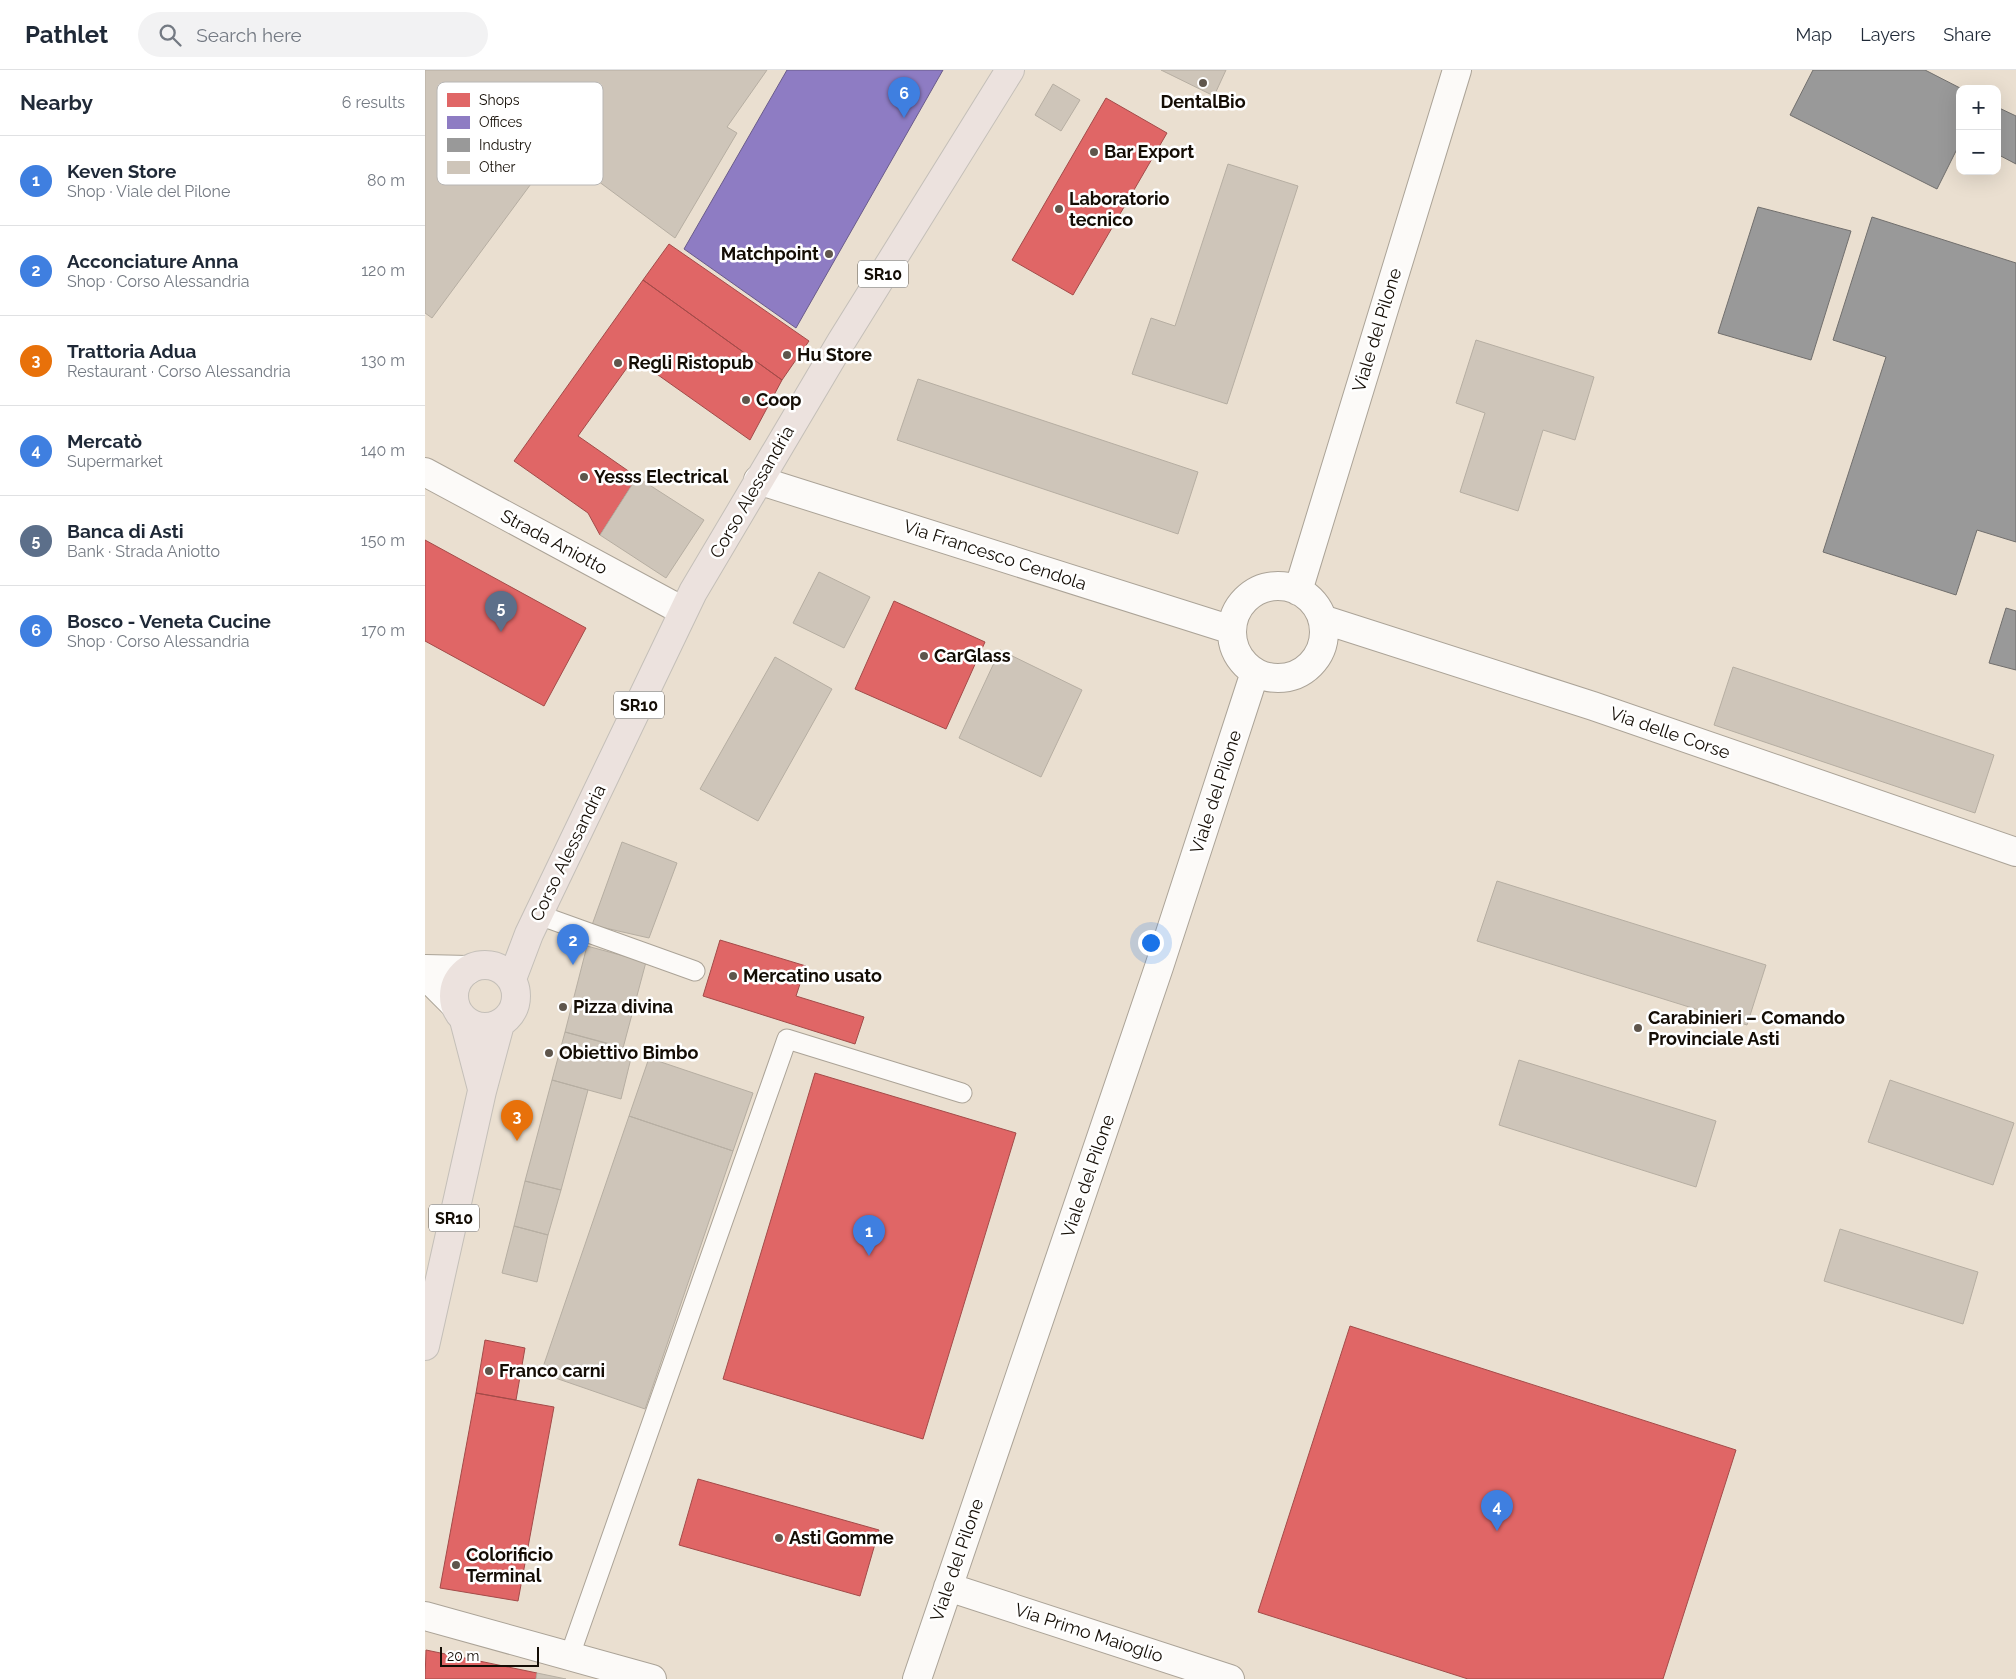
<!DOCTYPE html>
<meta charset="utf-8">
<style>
:root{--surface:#fff;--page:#f2f2f3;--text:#1f2937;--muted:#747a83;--line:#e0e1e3;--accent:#d93025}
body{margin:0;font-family:Raleway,sans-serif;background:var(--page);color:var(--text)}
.controls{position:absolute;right:15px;top:15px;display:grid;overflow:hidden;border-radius:10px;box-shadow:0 5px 20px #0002}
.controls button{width:45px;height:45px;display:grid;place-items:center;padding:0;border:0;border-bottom:1px solid var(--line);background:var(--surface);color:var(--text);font:25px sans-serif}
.scale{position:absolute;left:15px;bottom:12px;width:99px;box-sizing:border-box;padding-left:5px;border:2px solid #140d05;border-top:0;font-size:14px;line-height:18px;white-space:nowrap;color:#140d05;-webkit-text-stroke:4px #fff;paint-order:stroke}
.you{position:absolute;left:725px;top:872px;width:18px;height:18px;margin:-12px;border:4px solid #fff;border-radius:50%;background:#1a73e8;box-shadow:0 0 0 8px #1a73e833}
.badge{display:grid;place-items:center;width:32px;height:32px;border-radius:50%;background:var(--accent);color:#fff;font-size:16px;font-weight:700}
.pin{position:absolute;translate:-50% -41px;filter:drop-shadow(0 1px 2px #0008)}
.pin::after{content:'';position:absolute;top:26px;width:18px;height:15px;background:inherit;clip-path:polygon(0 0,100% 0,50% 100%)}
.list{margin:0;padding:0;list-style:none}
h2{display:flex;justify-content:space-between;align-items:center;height:65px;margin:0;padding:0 20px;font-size:21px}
h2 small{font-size:16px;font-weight:400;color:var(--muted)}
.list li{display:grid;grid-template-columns:32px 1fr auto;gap:15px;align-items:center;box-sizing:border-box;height:90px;padding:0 20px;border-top:1px solid var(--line)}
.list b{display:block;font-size:19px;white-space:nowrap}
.list p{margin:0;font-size:16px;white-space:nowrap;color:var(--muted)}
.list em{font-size:16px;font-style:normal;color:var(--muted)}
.icon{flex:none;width:28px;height:28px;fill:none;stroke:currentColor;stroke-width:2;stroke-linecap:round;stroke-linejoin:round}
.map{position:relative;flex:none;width:1591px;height:1609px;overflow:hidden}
header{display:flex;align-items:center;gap:30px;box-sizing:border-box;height:70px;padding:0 25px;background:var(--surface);border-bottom:1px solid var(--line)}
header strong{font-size:24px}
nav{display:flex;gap:28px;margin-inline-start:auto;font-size:18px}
.search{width:350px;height:45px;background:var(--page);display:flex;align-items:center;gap:12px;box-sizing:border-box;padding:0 18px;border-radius:28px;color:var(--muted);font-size:19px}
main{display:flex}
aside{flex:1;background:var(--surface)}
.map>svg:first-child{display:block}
</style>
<header>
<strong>Pathlet</strong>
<div class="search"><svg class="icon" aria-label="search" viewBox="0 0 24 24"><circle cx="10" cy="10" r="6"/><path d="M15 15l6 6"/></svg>Search here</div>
<nav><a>Map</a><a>Layers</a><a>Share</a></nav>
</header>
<main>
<aside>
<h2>Nearby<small>6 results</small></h2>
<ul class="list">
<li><span class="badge" style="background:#3f7fe0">1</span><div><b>Keven Store</b><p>Shop · Viale del Pilone</p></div><em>80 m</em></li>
<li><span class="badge" style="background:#3f7fe0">2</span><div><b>Acconciature Anna</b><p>Shop · Corso Alessandria</p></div><em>120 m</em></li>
<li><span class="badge" style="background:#e8710a">3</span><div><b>Trattoria Adua</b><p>Restaurant · Corso Alessandria</p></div><em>130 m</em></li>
<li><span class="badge" style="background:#3f7fe0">4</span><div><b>Mercatò</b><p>Supermarket</p></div><em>140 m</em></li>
<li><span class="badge" style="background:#5c6f8a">5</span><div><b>Banca di Asti</b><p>Bank · Strada Aniotto</p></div><em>150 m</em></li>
<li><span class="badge" style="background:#3f7fe0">6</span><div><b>Bosco - Veneta Cucine</b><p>Shop · Corso Alessandria</p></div><em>170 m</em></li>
</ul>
</aside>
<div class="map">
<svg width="1591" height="1609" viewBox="0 0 1591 1609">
<rect width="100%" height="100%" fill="#eadfd0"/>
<!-- shops -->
<path fill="#e06666" stroke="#a34b49" d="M681 28 742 63 648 225 587 190Z
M244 174 384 271 357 310 218 210Z
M218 210 357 310 325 370 209 288 153 366 212 407 175 465 163 443 89 391Z
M0 470 161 558 119 636 0 571Z
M469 531 560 572 521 659 430 619Z
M295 870 381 896 371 926 439 947 430 974 278 926Z
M390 1003 591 1063 498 1369 298 1309Z
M925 1256 1311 1380 1238 1609H1043L833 1542Z
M60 1270 100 1278 91 1330 51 1323Z
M51 1323 129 1337 93 1531 15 1518Z
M273 1409 454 1460 435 1526 254 1475Z
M1 1580 112 1603 111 1609H0Z"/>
<!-- offices -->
<path fill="#8e7cc3" stroke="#695b8a" d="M362 0H518L371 258 259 179Z"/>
<!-- industry -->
<path fill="#999" stroke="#716f6d" d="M1388 0H1500L1537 19H1535V73L1512 119 1365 45Z
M1572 37 1591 46V94L1572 84Z
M1333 137 1426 161 1386 290 1293 263Z
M1447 147 1591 193V472L1552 460 1531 525 1398 482 1461 287 1408 270Z
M1581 538 1591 541V600L1564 593Z"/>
<!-- building -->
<path fill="#cec5b9" stroke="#b6aea2" d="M0 0H342L302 57 312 63 250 168 131 80 7 248 0 243Z
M736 0H801L789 26Z
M628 14 655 30 636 61 610 45Z
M803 94 873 116 802 334 707 304 726 248 750 256Z
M1051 270 1169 307 1150 370 1118 360 1093 441 1035 422 1060 343 1031 333Z
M493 309 773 402 753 464 472 370Z
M212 407 279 450 241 508 175 465Z
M394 502 445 527 419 578 368 553Z
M575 580 657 620 616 707 534 668Z
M350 587 407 619 333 751 275 719Z
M1308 597 1569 685 1550 743 1289 655Z
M197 772 252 793 224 868 167 855Z
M1072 811 1341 895 1322 955 1052 871Z
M162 876 221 892 198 978 140 962Z
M140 962 208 980 196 1029 127 1010Z
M224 988 328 1023 308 1081 204 1046Z
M1094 990 1291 1051 1271 1117 1074 1055Z
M127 1010 163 1020 136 1120 100 1111Z
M1465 1010 1589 1053 1568 1115 1443 1072Z
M204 1046 308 1081 220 1339 116 1303Z
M100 1111 136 1120 123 1165 89 1156Z
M89 1156 123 1165 112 1212 77 1203Z
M1415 1159 1553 1202 1538 1254 1399 1211Z
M112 1603 141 1609H111Z"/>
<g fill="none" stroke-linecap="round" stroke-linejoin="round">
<defs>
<path id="service" d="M114 845 270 901
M145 1585 362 969 537 1023"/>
<path id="minor" d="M0 402 258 541
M333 410 807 560
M807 562a46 46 0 1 1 92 0a46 46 0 1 1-92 0Z
M873 521 1032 0
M897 549 1168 636 1591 782
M0 899 43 900
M0 905 29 934
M523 1517 805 1609
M0 1546 227 1609
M492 1609 734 897 830 602"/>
<path id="primary" d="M29 926a31 31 0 1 1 62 0a31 31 0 1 1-62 0Z
M87 909 104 864 268 522 416 272 585 0
M39 950 57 1019
M0 1276 57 1021 75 954"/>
</defs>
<!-- service casing -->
<use href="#service" stroke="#aba397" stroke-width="21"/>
<!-- minor casing -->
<use href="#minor" stroke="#aba397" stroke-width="30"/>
<!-- primary casing -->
<use href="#primary" stroke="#c4bfb8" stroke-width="30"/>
<!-- service -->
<use href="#service" stroke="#fcfaf8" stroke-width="19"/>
<!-- minor -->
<use href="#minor" stroke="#fcfaf8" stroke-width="28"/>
<!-- primary -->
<use href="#primary" stroke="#ece2de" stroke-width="28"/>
</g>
<!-- markers -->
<g fill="#5f564c" stroke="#fff" stroke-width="2">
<circle cx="778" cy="13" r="5"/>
<circle cx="669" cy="82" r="5"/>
<circle cx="634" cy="139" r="5"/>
<circle cx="404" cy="184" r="5"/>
<circle cx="362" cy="285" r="5"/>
<circle cx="193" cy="293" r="5"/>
<circle cx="321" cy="330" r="5"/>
<circle cx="159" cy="407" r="5"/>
<circle cx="499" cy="586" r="5"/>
<circle cx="308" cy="906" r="5"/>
<circle cx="138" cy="937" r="5"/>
<circle cx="1213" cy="958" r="5"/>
<circle cx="124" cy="983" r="5"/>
<circle cx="64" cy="1301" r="5"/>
<circle cx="354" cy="1468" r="5"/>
<circle cx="31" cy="1495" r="5"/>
</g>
<g text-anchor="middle" stroke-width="5" stroke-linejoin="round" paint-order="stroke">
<!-- shield labels -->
<g fill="#fff" stroke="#5a5650" stroke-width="1">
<rect x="433" y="190.5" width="50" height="27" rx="4"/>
<rect x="189" y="621.5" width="50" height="27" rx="4"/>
<rect x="4" y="1134.5" width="50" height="27" rx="4"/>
</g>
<g font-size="16" font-weight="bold" fill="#140d05">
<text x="458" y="210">SR10</text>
<text x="214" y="641">SR10</text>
<text x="29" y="1154">SR10</text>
</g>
<!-- poi labels -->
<g font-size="18" font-weight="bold" fill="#140d05" stroke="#fff" text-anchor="start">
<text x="778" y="38" text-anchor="middle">DentalBio</text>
<text x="679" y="88">Bar Export</text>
<text x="644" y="135">Laboratorio<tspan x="644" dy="21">tecnico</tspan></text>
<text x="394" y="190" text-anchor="end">Matchpoint</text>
<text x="372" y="291">Hu Store</text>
<text x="203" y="299">Regli Ristopub</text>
<text x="331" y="336">Coop</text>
<text x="169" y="413">Yesss Electrical</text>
<text x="509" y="592">CarGlass</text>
<text x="318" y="912">Mercatino usato</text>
<text x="148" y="943">Pizza divina</text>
<text x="1223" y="954">Carabinieri – Comando<tspan x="1223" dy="21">Provinciale Asti</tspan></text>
<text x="134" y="989">Obiettivo Bimbo</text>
<text x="74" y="1307">Franco carni</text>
<text x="364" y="1474">Asti Gomme</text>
<text x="41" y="1491">Colorificio<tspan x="41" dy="21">Terminal</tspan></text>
</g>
<!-- street labels -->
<g font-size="18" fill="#140d05" stroke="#fff">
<text transform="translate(952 260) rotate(-73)" y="6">Viale del Pilone</text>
<text transform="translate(327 422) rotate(-60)" y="6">Corso Alessandria</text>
<text transform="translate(129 472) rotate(28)" y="6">Strada Aniotto</text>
<text transform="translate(570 485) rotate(18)" y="6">Via Francesco Cendola</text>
<text transform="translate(1245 663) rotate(19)" y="6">Via delle Corse</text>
<text transform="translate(791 722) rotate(-72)" y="6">Viale del Pilone</text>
<text transform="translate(143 783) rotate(-64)" y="6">Corso Alessandria</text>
<text transform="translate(663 1106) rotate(-71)" y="6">Viale del Pilone</text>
<text transform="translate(532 1490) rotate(-71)" y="6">Viale del Pilone</text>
<text transform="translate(664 1563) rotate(18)" y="6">Via Primo Maioglio</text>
</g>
</g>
<!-- legend -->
<rect x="12" y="12" width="166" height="103" rx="8" fill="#fff" stroke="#b8b6b4" stroke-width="1"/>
<rect x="22" y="23" width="23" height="14" fill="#e06666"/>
<rect x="22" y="46" width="23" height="13" fill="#8e7cc3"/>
<rect x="22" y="68" width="23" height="14" fill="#999"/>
<rect x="22" y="91" width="23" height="13" fill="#cec5b9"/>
<g font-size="14" fill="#140d05">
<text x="54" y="35">Shops</text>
<text x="54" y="57">Offices</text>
<text x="54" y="80">Industry</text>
<text x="54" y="102">Other</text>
</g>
</svg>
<div class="controls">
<button>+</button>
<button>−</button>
</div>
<div class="scale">20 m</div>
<div class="you"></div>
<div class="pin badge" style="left:444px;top:1186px;background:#3f7fe0">1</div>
<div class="pin badge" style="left:148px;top:895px;background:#3f7fe0">2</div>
<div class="pin badge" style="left:92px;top:1071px;background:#e8710a">3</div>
<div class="pin badge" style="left:1072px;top:1461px;background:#3f7fe0">4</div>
<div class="pin badge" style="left:76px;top:562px;background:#5c6f8a">5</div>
<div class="pin badge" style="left:479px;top:48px;background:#3f7fe0">6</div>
</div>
</main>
